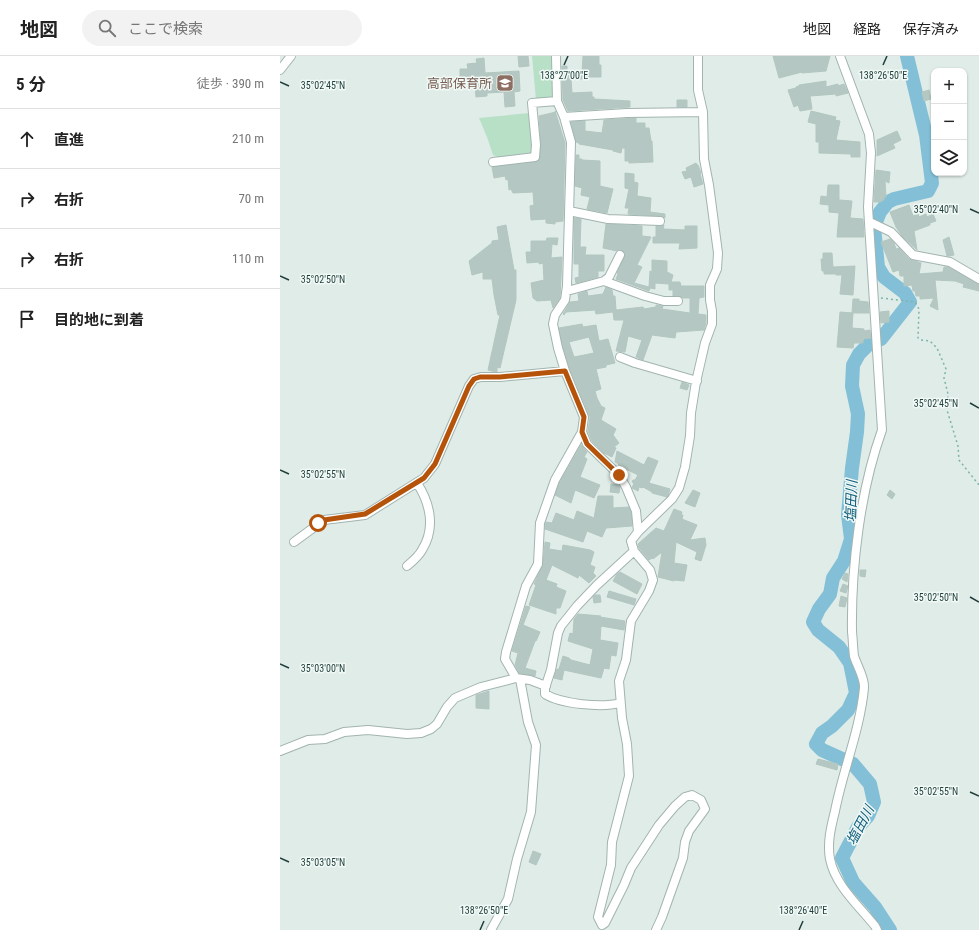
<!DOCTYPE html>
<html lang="ja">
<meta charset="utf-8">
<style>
:root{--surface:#fff;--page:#f2f2f2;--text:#222;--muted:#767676;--line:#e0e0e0}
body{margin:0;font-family:"Roboto Condensed","Noto Sans JP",sans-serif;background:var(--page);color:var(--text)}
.controls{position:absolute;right:12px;top:12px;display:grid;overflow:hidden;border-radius:8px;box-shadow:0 1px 3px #0004}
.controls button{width:36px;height:36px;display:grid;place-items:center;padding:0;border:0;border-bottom:1px solid var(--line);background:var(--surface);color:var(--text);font:20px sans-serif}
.stop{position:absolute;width:12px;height:12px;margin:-9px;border:3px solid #b45309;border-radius:50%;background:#fff}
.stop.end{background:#b45309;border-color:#fff;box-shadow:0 1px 4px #0008}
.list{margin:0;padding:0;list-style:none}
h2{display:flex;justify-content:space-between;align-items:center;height:52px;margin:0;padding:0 16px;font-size:17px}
h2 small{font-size:13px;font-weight:400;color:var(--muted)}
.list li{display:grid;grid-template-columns:26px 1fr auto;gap:12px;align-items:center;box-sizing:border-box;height:60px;padding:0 16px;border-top:1px solid var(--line)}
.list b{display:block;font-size:15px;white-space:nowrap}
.list em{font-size:13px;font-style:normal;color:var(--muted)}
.icon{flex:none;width:22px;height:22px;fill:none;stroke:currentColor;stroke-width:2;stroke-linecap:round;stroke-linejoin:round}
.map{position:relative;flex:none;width:699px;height:874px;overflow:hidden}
header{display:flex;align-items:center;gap:24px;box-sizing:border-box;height:56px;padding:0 20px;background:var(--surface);border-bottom:1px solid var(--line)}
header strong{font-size:19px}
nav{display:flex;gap:22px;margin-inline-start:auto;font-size:14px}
.search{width:280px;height:36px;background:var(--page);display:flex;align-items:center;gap:10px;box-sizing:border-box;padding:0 14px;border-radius:22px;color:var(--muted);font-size:15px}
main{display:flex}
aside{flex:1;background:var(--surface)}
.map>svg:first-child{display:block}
</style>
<header>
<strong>地図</strong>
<div class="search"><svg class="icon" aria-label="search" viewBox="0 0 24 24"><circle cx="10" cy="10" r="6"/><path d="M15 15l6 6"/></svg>ここで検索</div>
<nav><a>地図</a><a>経路</a><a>保存済み</a></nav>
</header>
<main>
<aside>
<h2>5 分<small>徒歩 · 390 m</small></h2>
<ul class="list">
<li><svg class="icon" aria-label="ahead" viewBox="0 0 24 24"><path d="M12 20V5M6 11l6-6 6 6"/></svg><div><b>直進</b></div><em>210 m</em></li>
<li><svg class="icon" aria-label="right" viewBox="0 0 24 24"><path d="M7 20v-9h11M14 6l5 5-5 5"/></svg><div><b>右折</b></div><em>70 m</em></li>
<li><svg class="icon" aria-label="right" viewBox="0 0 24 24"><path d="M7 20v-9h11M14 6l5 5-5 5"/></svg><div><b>右折</b></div><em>110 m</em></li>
<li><svg class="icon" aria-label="arrive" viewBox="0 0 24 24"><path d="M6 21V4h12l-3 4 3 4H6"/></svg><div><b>目的地に到着</b></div></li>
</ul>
</aside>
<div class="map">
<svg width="699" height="874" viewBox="0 0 699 874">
<rect width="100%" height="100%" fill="#e0ece8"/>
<!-- green -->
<path fill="#b7e0c7" d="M252 0H272L273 40 270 43 256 44Z
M249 57 252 75 251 98 220 102 213 99 207 81 199 62Z"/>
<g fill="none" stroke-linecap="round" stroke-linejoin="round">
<!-- river -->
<path stroke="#83c0d7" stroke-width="14" d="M610 874 595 851 573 826 562 802 578 771 588 760 594 746 590 728 573 708 542 694 536 688 542 677 552 670 568 654 576 637 570 607 559 591 538 574 533 566 539 553 550 538 553 522 564 505 571 483 568 459 572 412 577 376 578 358 572 330 573 309 579 298 591 286 601 283 630 246 625 237 604 221 598 211 594 171 600 156 608 146 614 143 648 135 652 127 646 79 627 0"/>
</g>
<!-- building -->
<path fill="#b5c7c2" stroke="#b2c7c0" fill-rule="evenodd" d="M238 0H248L249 10 239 11Z
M303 0H319V9H321V21H305V23H291L292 37 312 36V41H314V43L350 45V51L288 55 283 44 282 10H287V16H302Z
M493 0H550L546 15 522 17V16L499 22Z
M204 2 205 17 239 15 240 35 234 36 235 50 225 51 224 36 207 37V40L196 41 195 30H192V28H189L188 22H180V13H188L187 8 197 7 196 3Z
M546 25V31L558 28V30L564 28 568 37 556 40V38L530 40 532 53 520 55 518 49 514 51 508 34 516 32V31L519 30V29Z
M649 34 651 43 644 45 642 36Z
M397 44H407V51H397Z
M275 55 285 87 283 165 275 166V168L266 167V163L251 164 250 150 254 149 253 136 233 137 231 133 229 134 228 123 226 124 225 120 214 122 212 111 258 105 260 101 261 89 259 60 276 56Z
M531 55 556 61 555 64 560 65 556 84 580 86V101H571V98L539 97V86H536V68L528 66Z
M356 62V67H365V72H369L371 85H372L373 106 349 107V105H345V92H342L341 97 333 95V94L299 88V87L296 86 291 66 305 65V75L322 77 324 64Z
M617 75 621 84 613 88 615 92 597 100V84Z
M296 99H299V103H302V104L320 105V130L333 133 327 157 307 153 310 141 301 139 302 132 295 130Z
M416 107 417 109H418L421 117 420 118 423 128 414 131 411 121 405 123 402 116 407 115 406 112Z
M596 114 610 116 609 127 605 125 606 141H604V144L601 145V146H594Z
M345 117 354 118V126L358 127 357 140 371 142 370 156 385 158V162L380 160 348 158 349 152H345L349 133 345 132Z
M548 129H559V144L572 145 570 162 583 163 584 181H557L559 157 549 156V149L540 148 541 140 547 141Z
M629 149 633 160 638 158 639 161 646 158 647 161 653 158 656 165 650 167V169L634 175 637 194 622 180 616 171 610 156Z
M294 162 301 163 300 191H306L305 199H324V215H318V221L296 227 295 222 299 221V208H294Z
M326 168 362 170V180L371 181 357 209 362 211 354 227 369 231 370 215 372 216V204L387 205V216L393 219 391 226H400L401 230H424V241L419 242 418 258 426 259V267L424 274 396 276 395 282 372 279 363 304 356 301 362 284 348 280 345 296 336 295 344 264H334L333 256 316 258 315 254 286 256 284 259 283 258 290 246 299 245 298 238 307 235 308 240 323 238 326 231 332 234 333 240H335L336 254 363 251 364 253 376 251V249L383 250 382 253 410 257V242H403L398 240H393V234H389V228L375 227V233L370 232 369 235 336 223 338 218 337 217 345 198 342 194 337 195 323 192Z
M226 169 234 214H236V244L220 312 217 311V316H215L208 314 220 259H218L214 239 212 223H203V216L192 219 189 205 212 187V185L219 184 217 171Z
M384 169 383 173 405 174V170H417V192L399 193 400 187H373V181H376V170Z
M669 181 674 199 669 200H667L663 184Z
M267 182H278L277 189 272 188 271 202 282 201 280 242 273 252 271 244 257 245 253 242 251 227 264 224 263 207 259 208V206L247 207 246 196H251V185H266Z
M610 183 614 187 616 193 619 192 629 203 641 207 639 218 663 216 664 211H668L699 228V235L683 231 684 228 675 225 655 224 658 254 650 250 654 242 640 243V240H636L635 235H633L632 229 624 230V220H620L619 214 613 216 601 186Z
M543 197H552L553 211 575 210 573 239 560 238 562 219H556V218H544V215H542L541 203H543Z
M573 243H579V245L588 246 589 257H572Z
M609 255V266L601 267 600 256Z
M560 256 573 257 572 272 584 273V275L590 274 591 282 583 283V287H574L573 292 557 291Z
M302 268 303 271 316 269 319 285 328 283 335 307 326 309V311L316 313 321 333 315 335 317 342 321 350 325 352 321 364 336 373 333 379 339 387 334 391 336 392 332 401 324 397 312 385 308 375 310 361 290 313 283 291 279 272ZM309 281 314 297 294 301 289 286Z
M402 326 409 329 407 334 400 332Z
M301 389 307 396 304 401 307 403 300 421 320 429 314 442 295 434 291 447 275 439 280 426Z
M337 395 364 409 368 401 378 405 369 427 390 433 388 440 387 441 372 437V436L363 431 362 432 359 431 358 435 352 432 354 427 352 426 353 424H355L358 419 338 409 339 408 335 406Z
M331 428 338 429 340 431 339 437 330 436Z
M413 434 420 437 415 451 405 447Z
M610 434 615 438 612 443 607 439Z
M318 440H333V452L349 451 351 456 352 470 326 472 322 481 307 475 303 486 265 473 266 466 272 467 276 457 294 464 297 455 314 462Z
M394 453 402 456 401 459H403L402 463 417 469 410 484 425 482 426 489 421 505 415 503 417 496 396 486 394 507 407 509 404 525 394 524V525L378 521 382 496 373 503 372 502 369 504 359 492 358 488 376 472 384 475Z
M265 486 270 487 269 493 282 495 283 489 310 494 314 496 310 509 315 511 313 517 316 520 309 527 299 519 298 522 272 509 266 524 277 528 276 531 286 535 280 552H276V558L249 549 256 529 254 528 263 509Z
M580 514H586L585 521 580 520Z
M340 516 362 528 357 538 333 525 337 518Z
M565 517 568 518 567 526 562 523Z
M563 528 568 530 566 537 560 535Z
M329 535 356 543 354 549 327 541Z
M315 539H320L321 546 314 547 313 541Z
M561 540 567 542 565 551 559 550Z
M246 550 250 551 243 569 260 576 256 585H255L245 612 256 615 255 620 239 617 235 609 238 597 232 595Z
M298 558 321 560 320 561 345 565 344 574 321 570 320 584 338 587 336 600 331 599 329 613 324 612 321 622 279 613 283 600 289 602 291 604 310 609 313 593 288 585 290 577 293 578 294 563Z
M277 613 284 614 282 624 274 622Z
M209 635V653L196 652V639Z
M538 703 558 708 557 714 536 708Z
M253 795 261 798 256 809 249 806Z"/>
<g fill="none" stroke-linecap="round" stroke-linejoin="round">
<defs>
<path id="street" d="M560 0 589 78 591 97 588 151 602 374C580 435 571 512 572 576 573 584 573 593 574 600 577 610 585 622 584 632 580 674 563 714 555 755 551 771 547 787 550 803 555 829 579 850 595 870L597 874
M0 14 11 0
M284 61 347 57 423 56
M213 106 255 101 256 89 252 47 277 45
M289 155 328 163 380 165
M590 166 611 176 633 199 670 206 699 223
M324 225 329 221 340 199
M287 235 324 225 365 240 384 245H398
M340 301 355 307 417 325
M302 376 307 388 339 419 346 431 356 455 358 476
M14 486 44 464 85 459 144 422 155 408 189 330 194 323 201 321H220L285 315
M127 510C133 505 139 500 142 494 156 472 150 447 137 427
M236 622 225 603 226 596 246 530 258 508 260 467 275 424 302 376 304 361 285 315 278 292 273 268 275 259 285 244 287 230 291 86 284 61 277 45 276 0
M340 647C322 652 281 648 265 638V632L271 614 278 577 281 570 297 550 317 529 354 495
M0 695 28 684 45 683 64 676 88 674 127 678 141 677 151 673 157 668 167 651 175 642 201 631 236 622 250 624 266 630
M211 874 228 843 237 803 251 756 256 689 248 666 240 623
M376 874 382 861 403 802 405 786 409 775 425 753 421 744 412 739 405 741 395 750 379 769 351 812 344 829 325 867 322 869 318 861 331 809 332 786 349 720 347 688 342 662 339 625 346 604 351 565 369 535 373 524 370 514 354 495 351 485 358 476 392 443 399 432 405 411 410 380 411 357 416 326 425 287 432 268V255L430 244V229L437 213 438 197 429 129 424 103 423 56 418 34V0"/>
</defs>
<!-- street casing -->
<use href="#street" stroke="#a2b4b0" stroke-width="10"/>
<!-- path -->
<path stroke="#7eb3a8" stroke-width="1.5" stroke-dasharray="2 3" stroke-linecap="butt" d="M601 242 635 246 639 253 638 282 641 284 650 285 657 292 666 313 664 322 668 338 667 354 678 390 679 404 699 429"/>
<!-- street -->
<use href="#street" stroke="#fff" stroke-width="8"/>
</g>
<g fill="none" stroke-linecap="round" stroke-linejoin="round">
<!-- route -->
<path stroke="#b45309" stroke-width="5" d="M38 467 44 464 85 458 144 422 155 408 189 330 194 323 200 321H220L285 315 304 361 302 376 307 388 339 419"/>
</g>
<!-- ticks -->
<path fill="none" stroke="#1f3e3a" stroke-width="1.5" d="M284 9 288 0M603 9 607 0M0 26 9 30M690 153 699 157M0 220 9 224M690 347 699 352M0 414 9 418M690 541 699 546M0 608 9 612M690 736 699 740M0 802 9 806M200 874 204 865M519 874 523 865"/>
<!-- icons -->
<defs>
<symbol id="school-square" viewBox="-11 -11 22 22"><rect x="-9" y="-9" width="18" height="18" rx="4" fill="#8d6e63" stroke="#f1f9f6"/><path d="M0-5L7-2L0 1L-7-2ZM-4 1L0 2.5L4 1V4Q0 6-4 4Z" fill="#fff"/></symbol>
</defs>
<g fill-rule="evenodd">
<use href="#school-square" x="215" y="17" width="20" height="20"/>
</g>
<g text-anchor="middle" stroke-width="3" stroke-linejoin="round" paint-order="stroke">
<!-- education labels -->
<g font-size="13" fill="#785e54" stroke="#f1f9f6" text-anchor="end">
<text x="212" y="32">高部保育所</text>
</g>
<!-- water labels -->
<g font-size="14" font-style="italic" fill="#14617f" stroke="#f1f9f6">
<text transform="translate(571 445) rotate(-88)" y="5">塩田川</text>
<text transform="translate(580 769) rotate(-62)" y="5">塩田川</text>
</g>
</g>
<g font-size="10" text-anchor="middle" fill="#1f3e3a" stroke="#f1f9f6" stroke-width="3" stroke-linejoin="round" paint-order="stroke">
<text x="603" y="23">138°26'50"E</text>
<text x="284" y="23">138°27'00"E</text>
<text x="43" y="33">35°02'45"N</text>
<text x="656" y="157">35°02'40"N</text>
<text x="43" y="227">35°02'50"N</text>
<text x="656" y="351">35°02'45"N</text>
<text x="43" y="422">35°02'55"N</text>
<text x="656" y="545">35°02'50"N</text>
<text x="43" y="616">35°03'00"N</text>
<text x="656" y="739">35°02'55"N</text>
<text x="43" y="810">35°03'05"N</text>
<text x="204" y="858">138°26'50"E</text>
<text x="523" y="858">138°26'40"E</text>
</g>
</svg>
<div class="controls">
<button>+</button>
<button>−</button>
<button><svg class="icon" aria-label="layers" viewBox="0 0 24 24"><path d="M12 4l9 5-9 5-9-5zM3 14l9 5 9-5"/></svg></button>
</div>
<div class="stop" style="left:38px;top:467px"></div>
<div class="stop end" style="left:339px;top:419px"></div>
</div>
</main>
